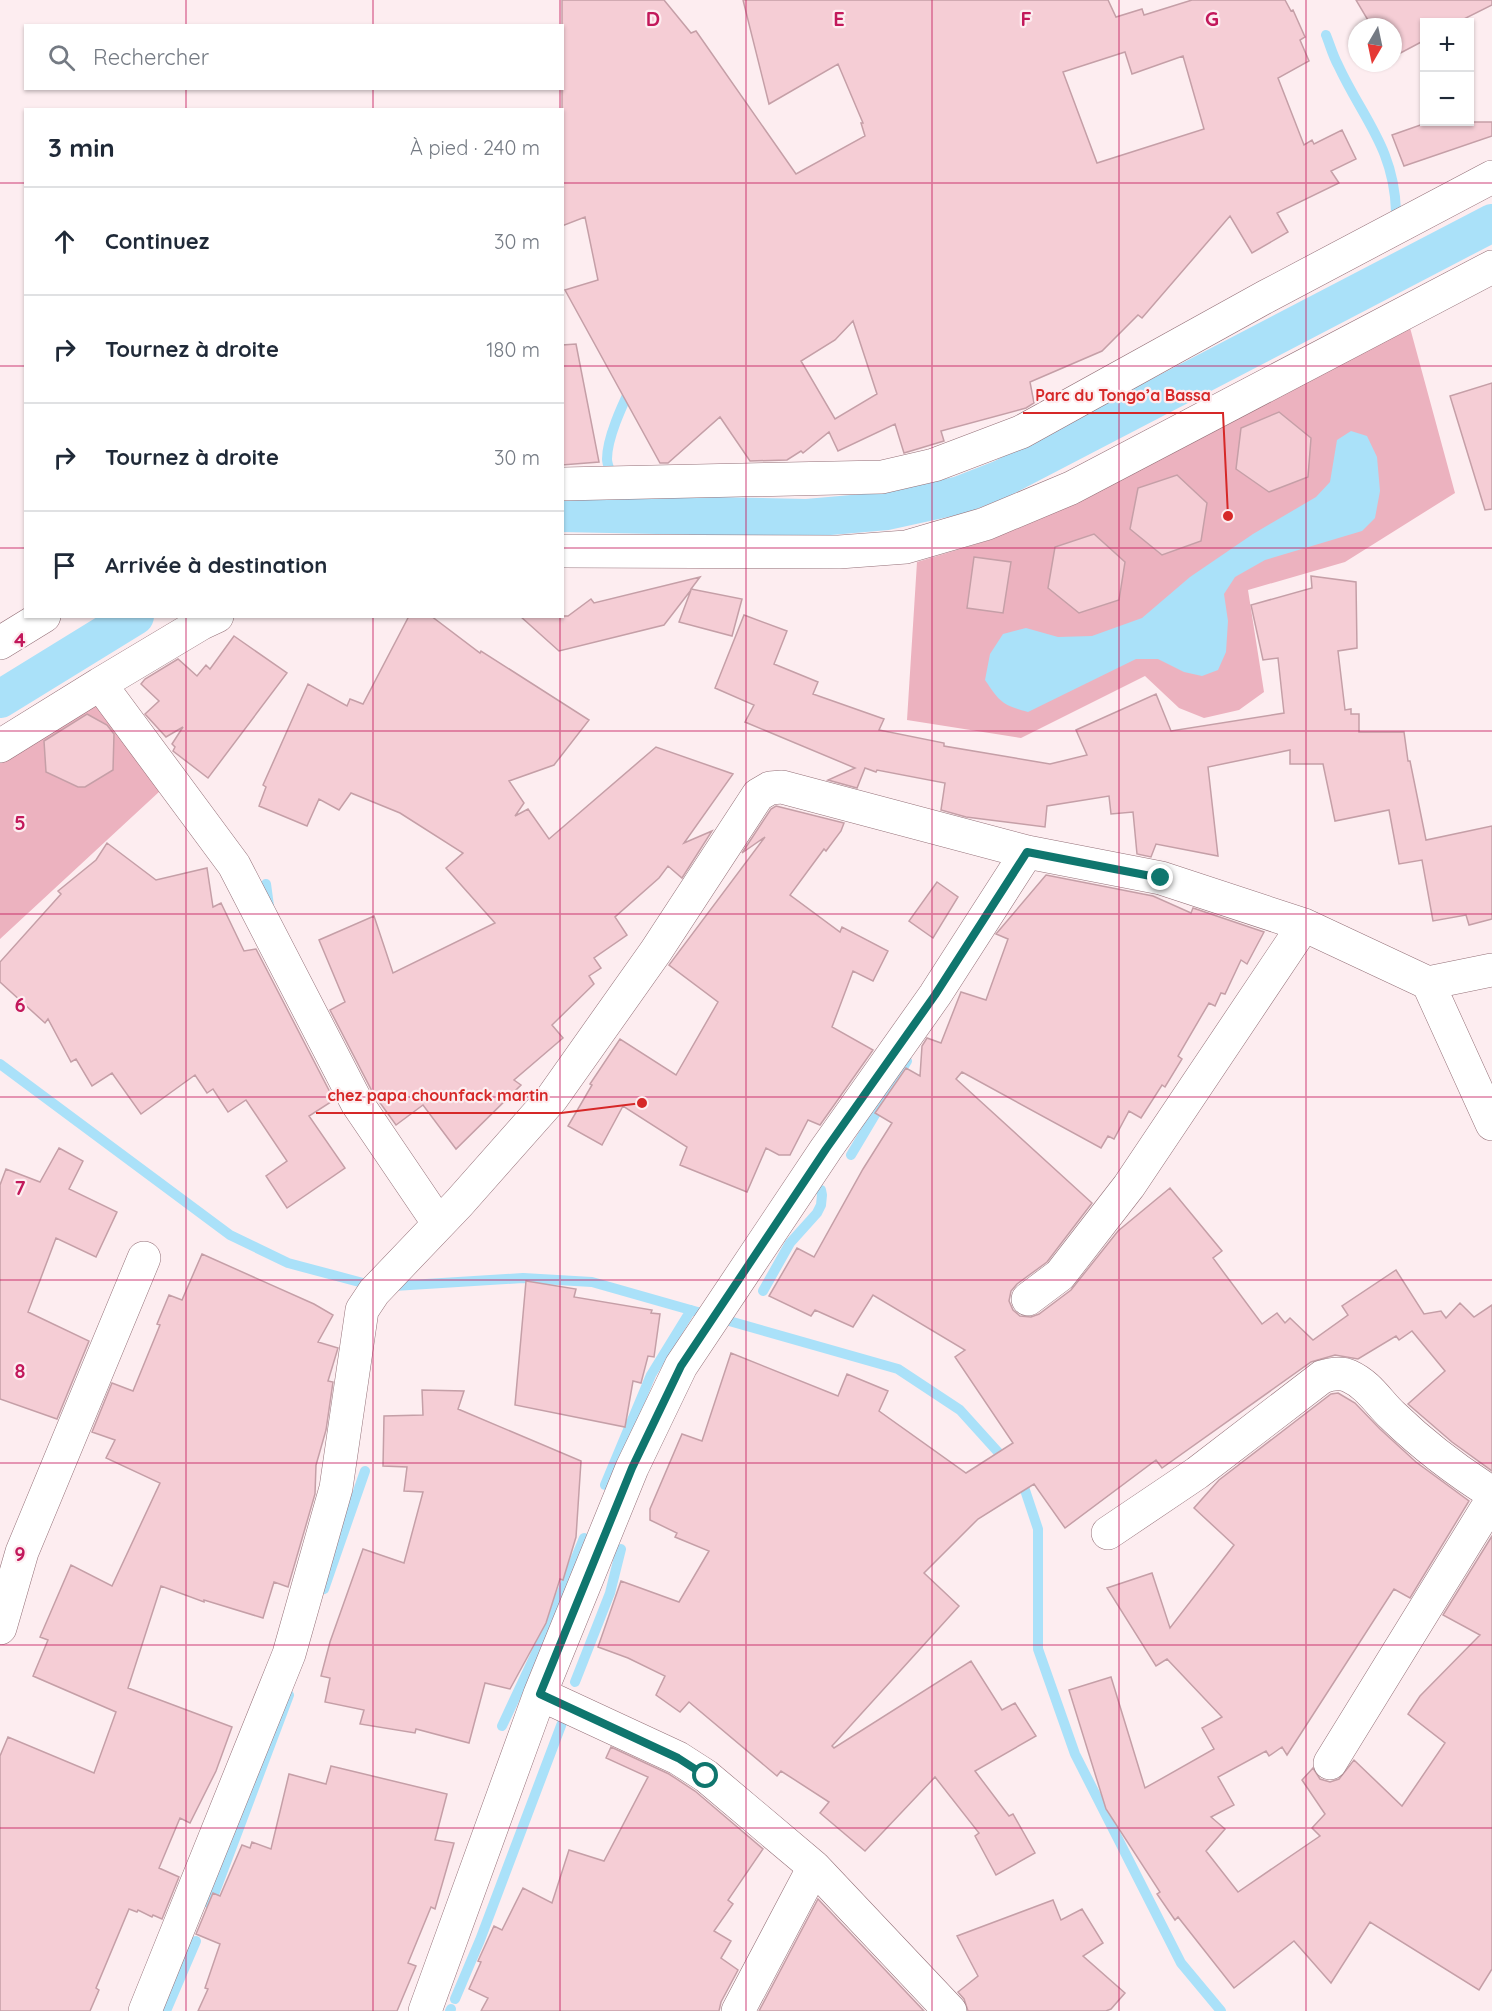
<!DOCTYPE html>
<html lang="fr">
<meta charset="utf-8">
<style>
:root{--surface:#fff;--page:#f6f6f7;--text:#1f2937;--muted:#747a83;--line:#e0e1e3}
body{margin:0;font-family:Quicksand,sans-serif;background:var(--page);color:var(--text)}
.controls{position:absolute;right:18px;top:18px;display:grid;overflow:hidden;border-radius:0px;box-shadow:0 2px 4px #0004}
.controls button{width:54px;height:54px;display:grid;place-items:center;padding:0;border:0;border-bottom:2px solid var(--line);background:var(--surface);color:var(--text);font:30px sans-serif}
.compass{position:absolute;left:1348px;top:18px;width:54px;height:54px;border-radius:50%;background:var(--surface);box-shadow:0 2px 4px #0004;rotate:189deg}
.stop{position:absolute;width:18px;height:18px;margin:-14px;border:4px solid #0f766e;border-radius:50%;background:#fff}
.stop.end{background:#0f766e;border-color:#fff;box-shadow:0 2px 6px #0008}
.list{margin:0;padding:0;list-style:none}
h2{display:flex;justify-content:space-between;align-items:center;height:78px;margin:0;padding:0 24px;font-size:26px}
h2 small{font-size:20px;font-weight:400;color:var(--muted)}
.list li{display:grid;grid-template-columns:39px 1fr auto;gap:18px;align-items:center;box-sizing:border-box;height:108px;padding:0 24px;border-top:2px solid var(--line)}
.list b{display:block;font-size:22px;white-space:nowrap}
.list em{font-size:20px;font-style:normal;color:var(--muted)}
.icon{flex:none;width:33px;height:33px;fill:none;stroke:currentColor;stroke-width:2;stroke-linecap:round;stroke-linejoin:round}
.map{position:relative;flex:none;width:1492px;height:2011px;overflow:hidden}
.search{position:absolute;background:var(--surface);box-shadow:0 2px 4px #0004;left:24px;top:24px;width:540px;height:66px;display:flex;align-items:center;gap:15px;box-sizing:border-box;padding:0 21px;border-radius:0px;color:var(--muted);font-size:22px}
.panel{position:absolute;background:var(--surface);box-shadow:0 2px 4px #0004;left:24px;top:108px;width:540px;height:510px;border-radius:0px}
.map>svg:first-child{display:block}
</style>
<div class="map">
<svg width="1492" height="2011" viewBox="0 0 1492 2011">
<rect width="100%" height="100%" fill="#fdedf0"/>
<!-- green -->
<path fill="#ecb2bf" d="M1409 324 1455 493 1345 562 1248 590 1264 692 1239 710 1204 718 1179 708 1145 676 1021 738 907 720 917 562 993 539Z
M93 696 160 791 0 939V756Z"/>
<!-- water -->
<path fill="#aae1f9" d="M1351 431 1367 436 1377 457 1380 491 1375 518 1362 531 1265 560 1235 577 1224 594 1228 621 1226 652 1218 670 1202 676 1184 672 1158 659H1136L1028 712C1002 705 1000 702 985 680L990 654 1003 634 1026 628 1058 637 1092 636 1142 618 1190 577 1253 534 1316 497 1330 482 1337 440Z"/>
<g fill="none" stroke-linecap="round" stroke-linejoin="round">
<!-- stream -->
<path stroke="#aae1f9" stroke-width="10" d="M1326 35C1330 45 1333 56 1338 65 1363 119 1394 148 1396 211
M600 512C604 501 612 489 611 477 611 471 607 465 607 459 607 438 622 406 631 387
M266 884 269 906
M0 1064 230 1235 288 1263 363 1283
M851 1155 907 1061
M394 1286 523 1278 592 1282 898 1369 960 1410 1007 1462
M763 1291 790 1243 817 1213 821 1205 822 1195 821 1190
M1021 1478 1038 1529V1649L1075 1754 1181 1963 1221 2011
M605 1485 651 1375 691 1310
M324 1589 365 1471
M575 1682 610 1593 621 1549
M502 1726 545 1634 584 1538
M210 1905 289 1695
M455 1999 480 1940 562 1723
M166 2011 196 1941
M450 2011 451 2009"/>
<!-- canal -->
<path stroke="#aae1f9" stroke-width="38" d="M562 513 807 518 887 511 960 495 1001 479 1492 223
M0 699 135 616"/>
</g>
<!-- building -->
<path fill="#f5cdd5" stroke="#c59fa7" stroke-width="1.5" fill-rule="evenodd" d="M562 0H664L691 33 696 31 796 174 865 136 861 123H863L838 64 769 104 743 0H1108L1116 17 1142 9 1144 15 1192 0H1285L1291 11 1293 10 1305 37 1300 40 1309 61 1278 78 1304 145 1312 140 1314 144 1342 130 1356 159 1331 171 1339 183 1277 213 1288 232 1252 253 1230 216 1142 318 1138 315 1102 351 1030 382 1034 403 1026 408 941 431 944 441 904 453 895 424 838 451 829 432 803 453 801 451 787 460 750 461 720 417 668 463H660L565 290 598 280 585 217 562 226ZM1125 52 1132 74 1183 56 1204 129 1097 163 1063 72ZM853 321 877 394 835 419 801 361 835 340Z
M1356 0H1492V5L1458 22H1425V40L1393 57V27H1372Z
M1429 122H1492V136L1404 166 1392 135Z
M576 344 599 462 562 465V345Z
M1492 383V509L1485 510 1450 396Z
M1279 412 1311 438 1308 477 1269 492 1236 469 1241 428Z
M1177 475 1207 503 1201 541 1162 555 1130 529 1138 488Z
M1094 534 1125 562 1119 600 1079 613 1048 588 1055 547Z
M974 557 1011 562 1003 613 967 608Z
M1311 576 1356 582 1357 648 1338 651 1345 710 1351 709V714H1359V732H1404L1408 761H1410L1426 840 1492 826V919L1469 925 1466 915 1433 921 1422 860 1399 864 1389 810 1335 821 1323 764H1290V750L1208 767 1218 856 1156 844 1151 857 1137 854 1133 812 1111 814 1109 796 1047 806 1045 827 966 817 941 810 945 783 877 770 876 772 865 768 857 788 828 780 855 768 745 722 754 705 715 688 744 615 787 631 774 664 818 682 813 694 884 719 879 730 944 743V746L1050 764 1087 755 1076 730 1156 694 1171 731 1284 713 1278 658 1263 660 1251 605 1312 588Z
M700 577 691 589 742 599 732 636 679 622 691 590 664 625 559 651 520 616H568L591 599 594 603Z
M409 616H431L480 653 481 651 589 720 554 765 509 781 524 803 515 816 528 809 549 839 656 747 733 774 684 843 712 831 682 878 668 866 659 878 615 917 627 935 594 958 601 968 589 976 594 984 552 1025 563 1038 514 1080 521 1085 456 1149 423 1105 396 1125 373 1093 330 1010 345 1002 319 940 374 916 393 973 495 923 446 868 463 853 400 813 351 793 339 810 319 799 307 826 259 806 266 787 263 785 308 684 347 706 350 699 363 704Z
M234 636 287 673 208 778 173 751 175 747 172 744 183 727 166 737 145 714 159 701 141 684 145 679 178 659 197 676 206 665 210 669Z
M87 714 107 725 114 734 113 770 85 787H78L46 772 44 741Z
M776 806 844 823 841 831 826 851 824 849 790 895 840 932 842 927 888 951 873 981 853 971 832 1027 873 1050 820 1125 808 1120 790 1155H779L766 1148 747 1192 680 1165 687 1147 623 1106 602 1145 568 1126 592 1085 590 1084 620 1039 676 1075 718 1002 669 965 765 837 742 853 771 809Z
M107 843 156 880 207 868 213 907 221 903 244 951 256 949 334 1100 309 1116 345 1168 287 1208 266 1176 287 1161 246 1100 228 1112 213 1089 207 1093 195 1075 141 1114 112 1073 92 1086 76 1059 71 1062 48 1019 45 1023 0 982V962L61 894 58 891 96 860Z
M1046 875 1153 896 1191 913 1193 908 1264 932 1247 964 1241 960 1225 994 1221 993 1215 1006 1209 1003 1178 1056 1182 1059 1165 1087 1162 1085 1141 1118 1129 1111 1114 1139 1108 1136 1101 1148 962 1072 956 1079 1092 1203 1047 1262 1017 1284 1011 1291 1009 1301 1013 1310 1020 1316 1031 1317 1039 1314 1071 1290 1118 1231 1170 1188 1222 1251 1213 1258 1262 1324 1277 1313 1285 1323 1290 1318 1313 1340 1348 1315 1342 1306 1396 1270 1424 1314 1441 1311 1446 1318 1460 1303 1474 1317 1492 1305V1471L1452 1442 1408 1404 1445 1371 1412 1331 1399 1340 1396 1336 1358 1359 1335 1355 1311 1362 1162 1468 1156 1460 1065 1528 1034 1484 978 1519 924 1573 959 1606 832 1746 834 1748 971 1661 1002 1710 1015 1703 1036 1736 975 1771 1009 1816 1013 1814 1035 1853 996 1875 975 1836 979 1833 935 1777 865 1851 820 1813 829 1802 781 1771 777 1776 689 1702 680 1712 656 1695 665 1676 628 1658 598 1647 621 1581 679 1602 709 1551 675 1537 677 1533 650 1520V1509L682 1434 702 1441 731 1353 838 1396 847 1374 888 1391 879 1411 966 1473 1013 1443 955 1357 965 1350 873 1295 853 1327 815 1310 811 1316 769 1296 797 1248 814 1257 863 1169 892 1123 875 1113 906 1068 920 1076 922 1046 927 1038 941 1043 961 992 986 1000 1008 939 996 934Z
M937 882 958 897 933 938 909 921Z
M59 1148 83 1161 69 1189 117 1212 96 1257 56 1238 28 1312 89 1341 57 1419 0 1399V1185L6 1169 40 1182Z
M202 1254 314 1304 333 1315 318 1342 338 1348 328 1381 333 1382 326 1430 316 1465 315 1494 288 1587 274 1582 263 1618 204 1600V1602L161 1586 128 1688 232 1727 216 1771 190 1823 180 1818 159 1868 179 1877 162 1919 153 1915 152 1917 138 1910 137 1912 129 1909 96 1988 99 1990 90 2011H0V1756L8 1737 94 1773 116 1712 33 1676 48 1640 40 1637 71 1565 112 1586 160 1483 106 1458 115 1440 92 1432 112 1383 133 1391 160 1325 157 1324 169 1295 182 1300Z
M526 1281 576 1289 574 1297 652 1310 651 1313 660 1314 654 1357 648 1356 641 1383 633 1381 625 1427 515 1405Z
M422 1390 464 1391 458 1409 581 1461 576 1537 563 1580 560 1579 546 1623 510 1689 485 1683 469 1743 416 1729 415 1733 360 1724 364 1710 325 1702 330 1678 321 1676 330 1642 363 1549 404 1563 423 1492 404 1491 407 1467 383 1466 384 1416 423 1415Z
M1338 1393 1355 1403 1380 1429 1416 1462 1469 1501 1410 1598 1394 1589 1287 1755 1282 1747 1269 1756 1266 1751 1218 1777 1234 1805 1211 1817 1225 1829 1206 1851 1238 1892 1320 1836 1312 1828 1325 1814 1302 1780 1313 1768 1320 1779 1330 1782 1339 1779 1354 1760 1402 1806 1445 1743 1408 1714 1420 1696 1480 1635 1443 1615 1492 1536V1969L1479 1990 1370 1922 1331 1983 1294 1941 1234 1988 1178 1917 1175 1920 1157 1894 1160 1892 1106 1809 1069 1690 1111 1677 1145 1788 1214 1749 1202 1728 1222 1717 1167 1659 1156 1666 1107 1588 1152 1573 1170 1628 1234 1545 1194 1508 1219 1480 1331 1394Z
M611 1747 669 1774 695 1791 763 1849 728 1900 733 1904 714 1931 731 1941 721 1958 738 1970 721 2002 719 2011H481L488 1998 469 1989 481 1962 478 1961 494 1926 502 1930 523 1888 552 1903 569 1850 604 1861 648 1777 606 1758Z
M331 1766 447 1794 435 1840 454 1843 435 1909 431 1907 408 1963 416 1966 397 2011H198L208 1989 205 1988 220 1944 196 1934 213 1893 220 1896 242 1845 250 1848 252 1842 271 1849 289 1774 326 1784Z
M818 1899 924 2011H759Z
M1053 1900 1061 1920 1082 1909 1103 1943 1083 1956 1125 1993 1111 2009 1106 2011H968L964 1999 958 1992 978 1976 957 1936Z"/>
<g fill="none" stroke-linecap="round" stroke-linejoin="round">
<defs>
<path id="minor" d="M562 484 882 477 934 465 1021 432 1267 296 1492 177
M562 551 839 552 906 547 985 524 1071 488 1492 267
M0 643 44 616
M100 684 202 623 217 616
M0 746 100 684 234 865 357 1103 439 1224
M1428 983 1492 1124
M1028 1299 1060 1275 1129 1186 1304 925
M1108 1533 1197 1473 1322 1377C1331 1374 1340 1372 1349 1376 1369 1385 1378 1402 1393 1416 1423 1445 1457 1471 1492 1493
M0 1628 22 1552 144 1258
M540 1694 678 1758 706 1776 814 1867 950 2011
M1330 1763 1492 1500
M145 2011 289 1654 336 1488 362 1310 374 1292 459 1203 552 1098 656 951 758 795 770 788 782 787 1027 852 1161 878 1304 925 1428 983 1492 970
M425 2011 540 1694 632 1468 681 1366 826 1149 935 995 1027 852
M738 2011 814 1867"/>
</defs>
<!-- minor casing -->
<use href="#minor" stroke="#947078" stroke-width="34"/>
<!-- minor -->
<use href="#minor" stroke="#fff" stroke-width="33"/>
</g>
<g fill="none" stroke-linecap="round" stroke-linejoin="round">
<!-- route -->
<path stroke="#0f766e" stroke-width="8" d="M706 1776 678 1758 540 1694 632 1468 681 1366 826 1149 935 995 1027 852 1161 878"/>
</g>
<!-- grid -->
<path fill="none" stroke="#c2185b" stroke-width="1.5" stroke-opacity="0.55" d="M186 0V26M373 0V26M560 0V26M746 0V2011M932 0V2011M1119 0V2011M1306 0V2011M186 88V110M373 88V110M560 88V110M0 183H26M562 183H1492M0 366H26M562 366H1492M0 548H26M562 548H1492M186 616V2011M373 616V2011M560 616V2011M0 731H1492M0 914H1492M0 1097H1492M0 1280H1492M0 1463H1492M0 1645H1492M0 1828H1492"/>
<g font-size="20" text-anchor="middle" font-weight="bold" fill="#c2185b" stroke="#fdedf0" stroke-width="4.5" stroke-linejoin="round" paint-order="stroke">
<text x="653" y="26">D</text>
<text x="839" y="26">E</text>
<text x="1026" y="26">F</text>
<text x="1212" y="26">G</text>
<text x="20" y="647">4</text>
<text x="20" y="830">5</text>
<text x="20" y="1012">6</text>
<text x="20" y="1195">7</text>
<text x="20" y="1378">8</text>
<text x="20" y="1561">9</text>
</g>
<!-- callouts -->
<path fill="none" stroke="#d62828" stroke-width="2" d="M1228 516L1223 413H1023M642 1103L561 1113H316"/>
<g fill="#d62828" stroke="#fdedf0" stroke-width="2">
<circle cx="1228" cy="516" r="6"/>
<circle cx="642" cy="1103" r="6"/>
</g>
<g font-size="16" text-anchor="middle" font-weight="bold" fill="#d62828" stroke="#fdedf0" stroke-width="4.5" stroke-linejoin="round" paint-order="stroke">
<text x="1123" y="401">Parc du Tongo’a Bassa</text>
<text x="438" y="1101">chez papa chounfack martin</text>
</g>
</svg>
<div class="controls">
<button>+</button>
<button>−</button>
</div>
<svg class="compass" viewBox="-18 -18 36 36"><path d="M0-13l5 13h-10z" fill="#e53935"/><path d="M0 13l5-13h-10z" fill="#747a83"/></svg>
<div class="stop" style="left:706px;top:1776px"></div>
<div class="stop end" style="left:1161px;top:878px"></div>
<div class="search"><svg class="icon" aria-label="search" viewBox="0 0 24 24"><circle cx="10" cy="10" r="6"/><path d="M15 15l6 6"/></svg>Rechercher</div>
<section class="panel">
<h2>3 min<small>À pied · 240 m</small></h2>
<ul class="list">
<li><svg class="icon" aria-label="ahead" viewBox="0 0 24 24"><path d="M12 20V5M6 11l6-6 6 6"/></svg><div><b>Continuez</b></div><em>30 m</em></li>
<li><svg class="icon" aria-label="right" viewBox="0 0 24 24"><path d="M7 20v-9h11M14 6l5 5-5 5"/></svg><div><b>Tournez à droite</b></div><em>180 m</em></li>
<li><svg class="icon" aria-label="right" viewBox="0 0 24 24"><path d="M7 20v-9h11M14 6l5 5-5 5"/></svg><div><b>Tournez à droite</b></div><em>30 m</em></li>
<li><svg class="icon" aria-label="arrive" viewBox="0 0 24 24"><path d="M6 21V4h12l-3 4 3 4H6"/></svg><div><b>Arrivée à destination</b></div></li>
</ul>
</section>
</div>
